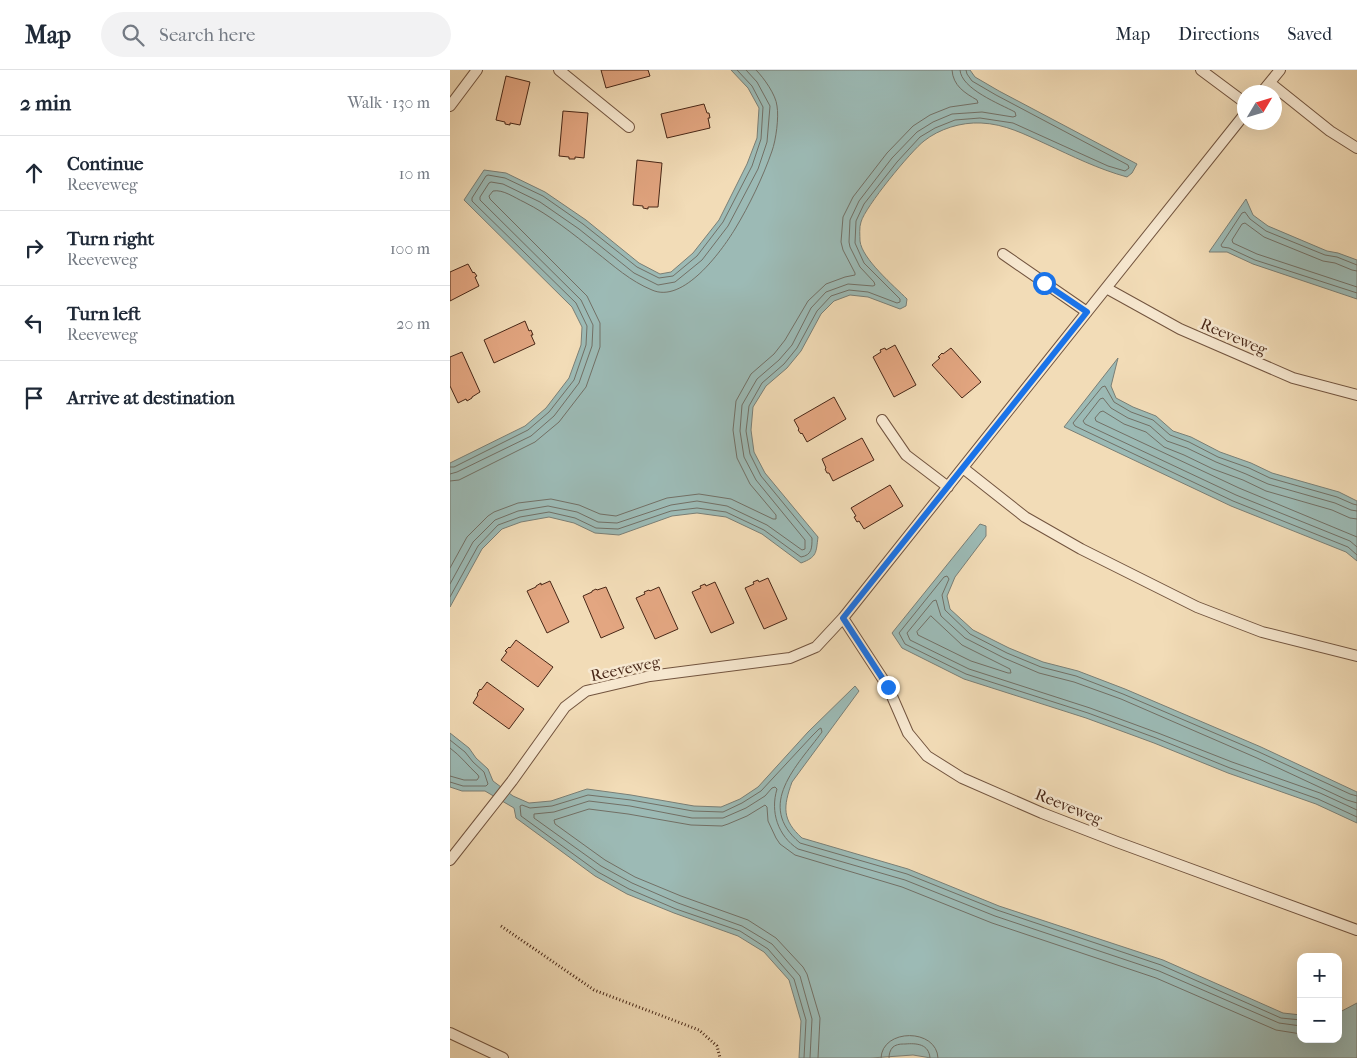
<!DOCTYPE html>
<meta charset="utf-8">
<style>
:root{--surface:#fff;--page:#f2f2f3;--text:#1f2937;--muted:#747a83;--line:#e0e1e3}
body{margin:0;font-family:"IM FELL French Canon",serif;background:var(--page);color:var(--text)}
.controls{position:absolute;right:15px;bottom:15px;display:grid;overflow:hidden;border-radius:10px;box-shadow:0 5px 20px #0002}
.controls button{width:45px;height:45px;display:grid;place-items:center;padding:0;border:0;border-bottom:1px solid var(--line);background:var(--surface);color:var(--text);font:25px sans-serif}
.compass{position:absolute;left:787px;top:15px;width:45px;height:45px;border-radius:50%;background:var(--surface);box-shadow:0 5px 20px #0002;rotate:52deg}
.stop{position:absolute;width:15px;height:15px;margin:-11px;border:4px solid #1a73e8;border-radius:50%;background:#fff}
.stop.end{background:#1a73e8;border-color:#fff;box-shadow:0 1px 5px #0008}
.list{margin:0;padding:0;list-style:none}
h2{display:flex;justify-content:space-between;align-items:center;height:65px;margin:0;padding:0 20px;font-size:21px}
h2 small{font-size:16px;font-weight:400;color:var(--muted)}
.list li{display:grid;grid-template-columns:32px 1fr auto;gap:15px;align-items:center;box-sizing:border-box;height:75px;padding:0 20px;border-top:1px solid var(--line)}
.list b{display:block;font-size:19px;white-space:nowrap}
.list p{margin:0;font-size:16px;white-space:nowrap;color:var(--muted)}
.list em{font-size:16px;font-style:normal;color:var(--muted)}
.icon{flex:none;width:28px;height:28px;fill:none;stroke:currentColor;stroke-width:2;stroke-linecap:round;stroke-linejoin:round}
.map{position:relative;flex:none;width:907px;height:988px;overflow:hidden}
header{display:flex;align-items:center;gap:30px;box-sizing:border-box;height:70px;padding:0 25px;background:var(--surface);border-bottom:1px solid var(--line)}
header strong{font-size:24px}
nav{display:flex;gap:28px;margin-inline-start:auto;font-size:18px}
.search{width:350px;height:45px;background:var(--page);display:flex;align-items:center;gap:12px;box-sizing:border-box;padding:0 18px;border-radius:28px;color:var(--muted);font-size:19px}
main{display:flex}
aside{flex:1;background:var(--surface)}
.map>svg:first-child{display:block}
</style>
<header>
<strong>Map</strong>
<div class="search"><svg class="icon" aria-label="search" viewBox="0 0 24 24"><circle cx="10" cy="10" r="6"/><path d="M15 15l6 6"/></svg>Search here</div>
<nav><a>Map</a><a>Directions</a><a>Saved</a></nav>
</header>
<main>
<aside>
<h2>2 min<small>Walk · 130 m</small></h2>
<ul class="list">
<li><svg class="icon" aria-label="ahead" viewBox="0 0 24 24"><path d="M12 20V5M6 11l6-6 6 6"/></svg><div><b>Continue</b><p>Reeveweg</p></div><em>10 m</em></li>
<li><svg class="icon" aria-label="right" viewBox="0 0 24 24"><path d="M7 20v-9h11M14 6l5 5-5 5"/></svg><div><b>Turn right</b><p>Reeveweg</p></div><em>100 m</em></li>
<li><svg class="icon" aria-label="left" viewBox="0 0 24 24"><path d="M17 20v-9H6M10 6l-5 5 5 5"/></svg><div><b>Turn left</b><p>Reeveweg</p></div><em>20 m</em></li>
<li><svg class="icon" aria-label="arrive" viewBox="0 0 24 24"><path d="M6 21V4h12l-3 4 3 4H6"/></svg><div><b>Arrive at destination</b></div></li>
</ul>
</aside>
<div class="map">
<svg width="907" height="988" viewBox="0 0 907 988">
<rect width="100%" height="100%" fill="#f2dcb7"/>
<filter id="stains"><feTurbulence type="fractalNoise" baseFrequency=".004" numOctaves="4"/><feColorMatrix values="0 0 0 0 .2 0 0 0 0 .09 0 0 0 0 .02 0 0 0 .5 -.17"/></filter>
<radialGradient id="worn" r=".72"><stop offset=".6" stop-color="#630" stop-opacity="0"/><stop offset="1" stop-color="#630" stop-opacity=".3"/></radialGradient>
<!-- water -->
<path fill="#9cbab5" stroke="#7a7f76" d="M281 0H520L525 7 549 21 687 94 682 103 677 107C648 99 622 86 596 74 574 64 555 54 531 53 511 52 489 59 474 71 461 81 415 137 411 152 409 157 410 166 410 171 412 189 444 216 457 229L456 236 450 239 418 227 400 225 384 231 371 244 351 281 337 298 316 316 303 337 301 360 304 382 315 403 368 467C366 483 367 487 351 493L312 464 276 447 247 443 222 446 169 465 145 463 124 453 99 447 71 452 52 459 32 479 0 537V393L75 356 96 338 119 308 131 275 132 257 122 237 14 130 34 100 56 103 95 122 136 150 189 193 210 204 221 202 243 183 269 150 297 94 307 68 309 38 298 18Z
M796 129 803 145 818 156 877 181 888 183 907 190V229L803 194 777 182H759Z
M668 288 661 316 666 328 683 337 706 346 723 361 741 367 770 382 801 393 822 403 889 422 907 431V491L896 482 781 436 614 357Z
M530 454 536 456V466L505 507 497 526 500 539 523 560 559 578 593 592 628 601 675 619 811 677 907 722V753L866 734 778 703 704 673 636 648 514 609 452 578 442 563Z
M405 616 409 621 342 712C333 737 332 750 352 768L458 799 549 836 713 890 833 943 851 945V969H888V943L907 933V988H481L463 985 421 988H349L351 951 339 910 314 882 288 866 224 843 177 824 145 806 66 748 64 738 35 721H12L0 717V663L19 678 26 688 38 699 43 711 63 726 79 733 101 731 137 719 181 725 244 736 271 737 290 729 308 717 358 662Z"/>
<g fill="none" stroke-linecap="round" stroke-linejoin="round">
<!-- shore -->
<path stroke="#727066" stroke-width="1" d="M907 195 887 187 875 185 816 161 800 149 795 142 792 143 771 175 772 177 779 178 805 190 907 223
M907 201 902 200 885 193 873 191 814 167 795 153 792 154 782 170 783 173 807 184 907 217
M0 397H4L78 360 99 342 124 310 136 275 137 256 126 233 22 131V128L36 106 38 105 55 108 93 126 133 154 187 197 209 208 223 206 247 186 273 152 302 96 311 69 313 37 302 16 287 0
M0 404 7 402 81 366 104 346 129 313 142 276 143 255 131 230 30 130V127L39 113 41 112 53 114 90 132 129 159 184 203 208 215 225 212 252 190 278 156 308 99 317 72 320 36 307 12 296 0
M0 411 9 410 85 372 109 352 136 317 150 277V253L137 226 40 129 39 126 43 121C53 119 65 128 74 132 100 145 123 164 146 182 164 196 180 211 202 220 233 234 271 182 285 159 299 136 313 107 322 81 326 70 329 47 327 36 326 25 314 8 306 0
M907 435 903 434 887 427 820 408 799 398 768 387 739 372 720 365 703 350 681 342 664 332 655 316 652 317 623 353 625 356 783 431 898 477 907 485
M907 441 901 440 885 433 818 414 796 404 766 392 737 378 717 371 700 356 678 348 661 338 653 328 650 329 633 351 635 354 786 425 900 471 907 477
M907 449 900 448 882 440 816 421 793 410 763 399 734 385 714 377 696 362 674 354 653 341 650 342 645 348 646 351 789 418 907 467
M0 498 17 467 38 446 44 442 68 433 101 429 129 435 150 444 166 446 217 428 249 424 281 429 323 449H326V445L300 414 287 388 283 360 286 331 301 304 324 284 335 270 358 231 376 214 395 207 405 205V203L393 180 391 172 393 147 403 127 437 83 463 56 480 45 500 37 528 33 527 30C515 23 503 16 502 0
M0 514 23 472 45 450 68 441 98 436 127 442 148 452 167 453 221 435 247 431 277 436 317 455 352 480 355 479V470L306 410 294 387 290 361 292 335 307 309 329 290 342 275 361 238 376 222 398 214 423 216 425 215 424 212 410 197 400 177 399 172 400 150 409 131 442 88 467 62 483 52 502 44 532 42 563 47 566 46 565 42C550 34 511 19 510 0
M0 527 28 476 48 455 70 447 99 442 125 448 146 458 168 459 221 441 247 438 276 442 314 460 351 487C362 485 362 478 362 468L311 406 300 384 296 361 299 336 312 313 334 294 347 278 367 241 381 226 399 220 418 222 447 233 450 232V229L414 193 405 173 406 151 414 134 447 92 470 67 485 58 505 50 530 48 563 53 658 96 675 101 679 98 678 95 546 25 522 11 517 4 516 0
M481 546 512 575 560 599 561 603H558L521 591 468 565 467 562Z
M0 670 15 682 23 692 34 702 38 714 36 716H13L0 712
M0 678C11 686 18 696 28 705L29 707 27 710H14L0 706
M907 726 900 724 809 682 673 624 626 606 591 597 557 583 520 564 495 540 492 525 499 509 497 506 494 507 449 563 455 574 516 604 638 643 706 668 780 698 868 729 907 747
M907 733 897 730 807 688 671 629 624 612 589 603 554 588 515 568 491 546 486 530 483 531 457 563 460 570 519 599 640 638 708 663 782 692 870 723 907 740
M354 988 356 950 344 909 318 879 290 861 226 839 179 819 148 802 71 746 70 736 72 735 80 738 102 736 138 725 181 730 243 741 273 742 292 733 311 721 362 666 369 659 371 658 372 662C347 696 305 735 350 773L457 804 547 840 711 895 831 948 851 950
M360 988 362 949 350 906 322 874 292 856 228 833 182 813 151 796 84 748V744L104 742 139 731 180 736 242 748H273L296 738 315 726 322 718 325 717 327 719C320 742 328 766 348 779L455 810 545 846 709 901 829 953 851 956
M368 988 370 948 357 904 353 897 326 868 298 850 231 826 185 807 155 790 105 754 104 750 139 739 178 744 241 755 272 756 278 754 297 746 315 735 317 737 318 751 326 768 330 774 345 785 452 817 542 853 706 908 826 960 851 964
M431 988C432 958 487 958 488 988
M439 988C439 984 440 980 443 977 447 974 451 974 455 974 467 973 479 974 480 988"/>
</g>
<!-- building -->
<path fill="#e3a681" stroke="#482717" d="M151 0H198L200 6 156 18Z
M56 6 80 12 70 55 60 53V55L55 54V52L46 50Z
M254 34 257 43H259L260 48H258L260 58 217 68 211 44Z
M113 41 138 43 134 88 125 87V89H119V87L109 86Z
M187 90 212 93 208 137H198V139L193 138V136L183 135Z
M18 194 23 203 24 202 27 206 25 207 29 216 0 231V202Z
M75 251 79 261 81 260 83 265H81L85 274 44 293 34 270Z
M445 275 466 315 444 327 423 287 431 282 430 280 435 278 436 280Z
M501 278 531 312 512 328 482 295 490 288 488 287 492 283 493 284Z
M12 282 30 322 22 327V328L17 331 16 329 8 333 0 316V287Z
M384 327 396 349 357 372 352 363 351 364 348 360 349 359 344 350Z
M412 368 424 390 383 411 379 403H377L375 399 376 398 372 389Z
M440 415 453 436 414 459 409 451 407 452 404 447 406 446 401 438Z
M318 508 337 549 314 559 295 518 304 514 303 512 308 510 309 512Z
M100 511 119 552 97 563 77 521 86 517V516L91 513V515Z
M265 512 284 553 261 563 242 522 251 518 250 516 255 514 256 516Z
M156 517 174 558 151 568 133 526 142 522V521L146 519 147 520Z
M209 517 228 559 205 569 186 528 195 524 194 522 199 520 200 521Z
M66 570 103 597 88 617 51 590 57 582 55 581 59 577 60 578Z
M37 612 74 639 59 659 23 633 28 625 27 624 30 619 31 620Z"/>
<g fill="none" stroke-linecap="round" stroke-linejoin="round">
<defs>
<path id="lane" d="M109 0 179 57
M751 0 794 32
M820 13 880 61 907 78
M812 22 830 0
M0 36 27 0
M553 184 637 242
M656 218 730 259 843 308 907 325
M432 350 456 385 498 417
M513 398 575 447 631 479 747 537 812 562 907 586
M393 548 438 617 458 663 477 686 512 708 592 743 667 772 907 860
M0 790 62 711 115 637 136 621 200 606 340 588 366 577 393 548 794 45
M0 963 53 988"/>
</defs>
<!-- lane casing -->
<use href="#lane" stroke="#72543f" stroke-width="12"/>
<!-- path -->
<path stroke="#482717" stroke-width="3" stroke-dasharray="1 2.5" stroke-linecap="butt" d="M51 856 144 920 249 960 267 976 270 988"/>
<!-- lane -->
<use href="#lane" stroke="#f7e8d0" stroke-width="10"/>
</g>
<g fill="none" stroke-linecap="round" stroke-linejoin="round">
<!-- route -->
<path stroke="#1a73e8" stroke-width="6" d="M438 617 393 548 637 242 594 213"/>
</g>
<g text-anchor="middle" stroke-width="5" stroke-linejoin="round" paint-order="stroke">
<!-- street labels -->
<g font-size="16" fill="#482717" stroke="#f7e8d0">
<text transform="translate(784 266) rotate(23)" y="6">Reeveweg</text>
<text transform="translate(175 598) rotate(-12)" y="6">Reeveweg</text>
<text transform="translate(619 736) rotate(22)" y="6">Reeveweg</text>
</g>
</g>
<rect width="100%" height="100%" filter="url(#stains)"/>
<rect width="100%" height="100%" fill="url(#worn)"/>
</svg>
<div class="controls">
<button>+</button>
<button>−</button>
</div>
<svg class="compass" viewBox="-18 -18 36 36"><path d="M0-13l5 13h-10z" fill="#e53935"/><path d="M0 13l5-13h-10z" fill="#747a83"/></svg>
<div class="stop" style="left:594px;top:213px"></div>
<div class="stop end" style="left:438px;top:617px"></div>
</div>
</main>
